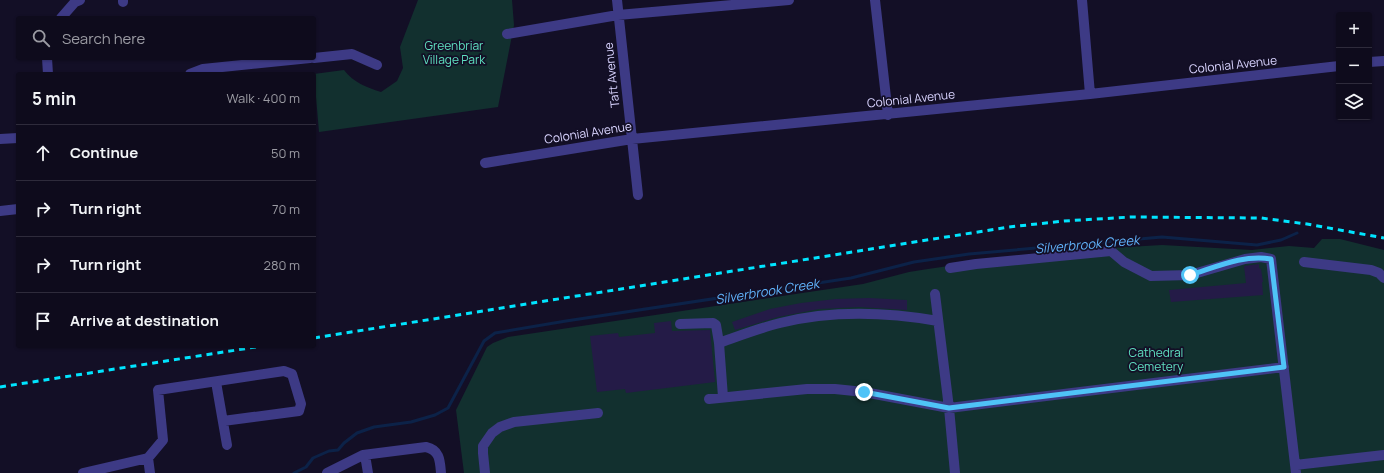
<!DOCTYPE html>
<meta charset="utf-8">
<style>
:root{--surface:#0e0b1c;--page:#171425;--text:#f1f3f6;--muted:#9b9ba3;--line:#2e2b3b}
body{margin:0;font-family:Manrope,sans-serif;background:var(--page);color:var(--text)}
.controls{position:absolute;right:12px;top:12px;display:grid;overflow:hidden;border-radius:4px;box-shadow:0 1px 3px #0004}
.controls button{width:36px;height:36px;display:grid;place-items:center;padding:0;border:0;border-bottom:1px solid var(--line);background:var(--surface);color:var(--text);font:20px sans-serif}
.stop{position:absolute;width:12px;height:12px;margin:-9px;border:3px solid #4fc3f7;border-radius:50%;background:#fff}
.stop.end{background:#4fc3f7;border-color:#fff;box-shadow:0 1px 4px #0008}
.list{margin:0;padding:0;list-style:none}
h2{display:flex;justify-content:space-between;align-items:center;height:52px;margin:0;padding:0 16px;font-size:17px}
h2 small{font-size:13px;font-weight:400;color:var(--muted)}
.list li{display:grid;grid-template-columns:26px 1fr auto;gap:12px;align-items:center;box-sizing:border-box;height:56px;padding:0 16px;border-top:1px solid var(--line)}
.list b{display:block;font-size:15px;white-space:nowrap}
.list em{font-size:13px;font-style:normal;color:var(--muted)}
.icon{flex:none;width:22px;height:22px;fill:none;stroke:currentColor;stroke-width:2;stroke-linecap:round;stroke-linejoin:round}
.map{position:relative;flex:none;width:1384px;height:473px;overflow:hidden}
.search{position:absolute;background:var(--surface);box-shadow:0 1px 3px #0004;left:16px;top:16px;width:300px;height:44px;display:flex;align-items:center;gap:10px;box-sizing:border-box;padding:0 14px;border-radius:4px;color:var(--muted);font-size:15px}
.panel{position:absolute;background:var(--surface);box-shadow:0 1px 3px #0004;left:16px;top:72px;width:300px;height:276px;border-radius:4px}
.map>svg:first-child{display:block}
</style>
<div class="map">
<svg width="1384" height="473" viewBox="0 0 1384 473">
<rect width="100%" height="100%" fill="#130f26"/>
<!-- green -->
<path fill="#12302f" d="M418 0H512L514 25 498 107 319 132 314 74 344 70C354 83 366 87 381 92L397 81 403 68 400 47Z
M1322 239H1340L1384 250V473H464L456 410 487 347 493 343 508 337 863 284 909 272 928 269 969 263 1110 248 1162 245 1252 250 1289 246 1314 248Z"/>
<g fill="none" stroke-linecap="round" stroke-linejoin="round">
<!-- stream -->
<path stroke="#0c2248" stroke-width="3" d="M294 473 306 467 313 458 329 451 338 450 344 443 357 433 374 427 411 422 435 415 448 408 484 341 495 333 566 321 851 278 914 262 969 254 1162 237 1257 245 1281 240 1297 233"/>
</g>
<!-- building -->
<path fill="#241b47" d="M1259 264V268L1261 269 1263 282H1262L1263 295 1171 302 1169 290 1246 283 1244 266Z
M869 298 907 300V310L859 307 819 309 778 317 735 330 732 322 770 309 801 303 836 299Z
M671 321 672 331 710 330 715 382 626 393 625 389 597 392 590 336 618 333 619 337 655 333 654 323Z"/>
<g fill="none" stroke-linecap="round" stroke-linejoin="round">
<!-- minor -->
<path stroke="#3d3a85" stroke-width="10" d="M123 0V2
M617 0 638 195
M875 0 888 115
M1082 0 1090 94
M61 18 75 2 80 0
M507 34 618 15 789 0
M47 58 48 74
M314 58 352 54 377 65
M1369 62 1384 61
M190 74 203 69 310 58
M0 139 18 138
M485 163 632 139 1090 94 1339 66
M0 211 18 209
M1304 262 1371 270 1379 273 1384 278
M950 268 976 264 1111 251 1124 262 1151 276 1190 275 1245 259 1261 257 1271 259 1296 473
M935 294 949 408 955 473
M680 324 713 323 716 325 719 343 723 397
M719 343C739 336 760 328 780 323 832 310 886 312 938 321
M216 382 227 445
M709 399 807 389H835L864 392 949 408 1284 367
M363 455 366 461 368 473
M148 458 163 440 158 390 284 371 292 374 301 404 299 411 223 421
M1295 465 1384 455
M83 473 148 458 150 473
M327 473 363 455 426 447C440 450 440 461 441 473
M485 473 483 453V446L492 433 500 427 514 422 598 413"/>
<!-- rail -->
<path stroke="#00e5ff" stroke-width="3" stroke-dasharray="6 5" stroke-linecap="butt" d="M314 338 921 241 1009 227 1064 221 1131 217 1261 218 1307 224 1384 238
M0 387 262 346"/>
</g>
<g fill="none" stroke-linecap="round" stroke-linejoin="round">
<!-- route -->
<path stroke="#4fc3f7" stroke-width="5" d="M864 392 949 408 1284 367 1271 259C1244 254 1216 267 1190 275"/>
</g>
<g text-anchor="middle" stroke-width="3.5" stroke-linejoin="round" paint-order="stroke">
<!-- park labels -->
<g font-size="12" fill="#5fe0c0" stroke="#130f26">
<text x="454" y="50">Greenbriar<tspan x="454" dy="14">Village Park</tspan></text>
<text x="1156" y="357">Cathedral<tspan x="1156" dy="14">Cemetery</tspan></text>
</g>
<!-- street labels -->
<g font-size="12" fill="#d9d4ff" stroke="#130f26">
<text transform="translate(1233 65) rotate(-6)" y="4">Colonial Avenue</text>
<text transform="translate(612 75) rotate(-96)" y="4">Taft Avenue</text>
<text transform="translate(911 99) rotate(-6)" y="4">Colonial Avenue</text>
<text transform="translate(588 133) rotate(-9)" y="4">Colonial Avenue</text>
</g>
<!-- water labels -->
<g font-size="13" font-style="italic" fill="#62b6ff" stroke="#130f26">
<text transform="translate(1087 244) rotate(-5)" y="5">Silverbrook Creek</text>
<text transform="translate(767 291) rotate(-9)" y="5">Silverbrook Creek</text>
</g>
</g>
</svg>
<div class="controls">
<button>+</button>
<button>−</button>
<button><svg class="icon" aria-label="layers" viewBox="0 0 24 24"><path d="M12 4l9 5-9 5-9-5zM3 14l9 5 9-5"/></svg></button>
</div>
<div class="stop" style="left:1190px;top:275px"></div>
<div class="stop end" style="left:864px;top:392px"></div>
<div class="search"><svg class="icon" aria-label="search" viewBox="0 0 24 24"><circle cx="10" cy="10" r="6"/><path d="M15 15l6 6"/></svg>Search here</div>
<section class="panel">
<h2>5 min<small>Walk · 400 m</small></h2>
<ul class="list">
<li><svg class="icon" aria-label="ahead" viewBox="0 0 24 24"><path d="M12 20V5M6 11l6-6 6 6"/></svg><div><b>Continue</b></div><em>50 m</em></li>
<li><svg class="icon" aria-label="right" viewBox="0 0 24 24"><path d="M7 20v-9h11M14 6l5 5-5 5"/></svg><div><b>Turn right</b></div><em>70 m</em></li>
<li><svg class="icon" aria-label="right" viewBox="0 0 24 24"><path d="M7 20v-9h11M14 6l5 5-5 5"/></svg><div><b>Turn right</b></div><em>280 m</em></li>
<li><svg class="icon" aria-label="arrive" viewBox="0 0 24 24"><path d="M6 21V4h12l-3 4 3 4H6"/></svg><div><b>Arrive at destination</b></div></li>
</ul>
</section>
</div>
